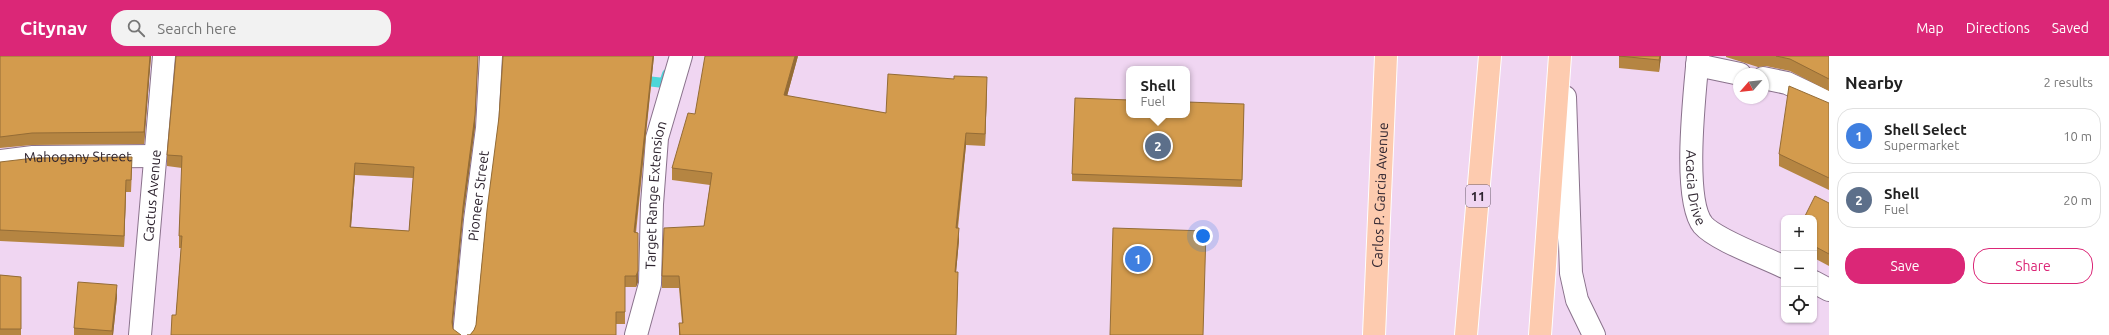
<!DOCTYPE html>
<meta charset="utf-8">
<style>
:root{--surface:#fff;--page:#f2f2f2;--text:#222;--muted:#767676;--line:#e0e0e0;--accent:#db2777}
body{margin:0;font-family:Ubuntu,sans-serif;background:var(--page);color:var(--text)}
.controls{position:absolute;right:12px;bottom:12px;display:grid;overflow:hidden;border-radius:8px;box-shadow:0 1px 3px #0004}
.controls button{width:36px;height:36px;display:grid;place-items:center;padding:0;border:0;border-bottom:1px solid var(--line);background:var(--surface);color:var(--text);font:20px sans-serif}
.compass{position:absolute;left:1733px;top:12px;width:36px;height:36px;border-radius:50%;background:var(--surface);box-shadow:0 1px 3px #0004;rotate:242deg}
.you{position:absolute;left:1203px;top:180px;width:14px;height:14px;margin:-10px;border:3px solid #fff;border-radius:50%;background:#1a73e8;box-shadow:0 0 0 6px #1a73e833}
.badge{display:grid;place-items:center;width:26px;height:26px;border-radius:50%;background:var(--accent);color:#fff;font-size:13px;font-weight:700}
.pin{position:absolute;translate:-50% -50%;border:2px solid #fff;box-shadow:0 1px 4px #0006}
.popup{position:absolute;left:1126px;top:10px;width:64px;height:52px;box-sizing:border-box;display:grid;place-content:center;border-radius:8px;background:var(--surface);filter:drop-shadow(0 1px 3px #0005);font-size:13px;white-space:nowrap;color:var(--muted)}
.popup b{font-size:15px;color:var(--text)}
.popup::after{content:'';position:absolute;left:50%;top:100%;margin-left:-8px;border:8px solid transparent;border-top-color:var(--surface)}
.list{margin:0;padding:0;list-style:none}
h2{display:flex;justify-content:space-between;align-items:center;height:52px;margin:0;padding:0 16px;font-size:17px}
h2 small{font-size:13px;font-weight:400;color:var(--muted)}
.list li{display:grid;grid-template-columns:26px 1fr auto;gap:12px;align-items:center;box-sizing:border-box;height:56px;margin:0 8px 8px;padding:0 8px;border:1px solid var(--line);border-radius:16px}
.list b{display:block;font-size:15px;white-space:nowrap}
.list p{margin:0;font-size:13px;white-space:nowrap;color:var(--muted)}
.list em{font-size:13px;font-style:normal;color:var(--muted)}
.actions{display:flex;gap:8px;padding:12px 16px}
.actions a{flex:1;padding:9px 0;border:1px solid var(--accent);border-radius:16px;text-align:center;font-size:14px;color:var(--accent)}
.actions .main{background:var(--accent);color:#fff}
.icon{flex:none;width:22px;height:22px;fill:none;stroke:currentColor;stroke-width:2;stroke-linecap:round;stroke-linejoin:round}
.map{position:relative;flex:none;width:1829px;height:279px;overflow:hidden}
header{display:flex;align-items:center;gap:24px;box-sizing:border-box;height:56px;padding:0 20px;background:var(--accent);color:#fff}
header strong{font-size:19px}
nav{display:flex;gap:22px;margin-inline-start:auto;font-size:14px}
.search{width:280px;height:36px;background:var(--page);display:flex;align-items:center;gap:10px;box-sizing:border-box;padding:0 14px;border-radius:16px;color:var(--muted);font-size:15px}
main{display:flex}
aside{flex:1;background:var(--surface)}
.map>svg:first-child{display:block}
</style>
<header>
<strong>Citynav</strong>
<div class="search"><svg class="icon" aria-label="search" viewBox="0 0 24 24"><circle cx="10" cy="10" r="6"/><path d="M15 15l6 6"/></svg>Search here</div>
<nav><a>Map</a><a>Directions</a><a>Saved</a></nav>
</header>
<main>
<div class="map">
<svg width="1829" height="279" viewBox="0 0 1829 279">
<rect width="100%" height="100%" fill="#f0d6f2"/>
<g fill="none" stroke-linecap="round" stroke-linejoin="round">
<!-- stream -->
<path stroke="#4cd6d8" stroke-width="10" d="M638 24 664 27 667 18"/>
<defs>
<g id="street">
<path id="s1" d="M1698 0C1695 35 1682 143 1703 169 1716 184 1764 201 1784 211"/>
<path d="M1697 9 1740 18"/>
<path d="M1763 22 1787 27 1829 47"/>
<path id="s2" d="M0 105 33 101 155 100"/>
<path d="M1814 226 1829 234"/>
<path id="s3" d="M140 279 164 0"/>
<path id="s4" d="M464 279 475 164 487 72 491 0"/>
<path id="s5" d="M636 279 650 228 652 148 657 82 681 0"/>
</g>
<path id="secondary" d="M1565 41 1571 217 1577 244 1594 279"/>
<g id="primary">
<path id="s6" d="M1374 279 1386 0"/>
<path d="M1466 279 1490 0"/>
<path d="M1540 279 1560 0"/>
</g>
</defs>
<!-- street casing -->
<use href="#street" stroke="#8a728c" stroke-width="24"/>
<!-- secondary casing -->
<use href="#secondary" stroke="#8a728c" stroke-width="24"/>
<!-- primary casing -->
<use href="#primary" stroke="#fff" stroke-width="24"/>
<!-- street -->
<use href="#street" stroke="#fff" stroke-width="22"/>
<!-- secondary -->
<use href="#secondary" stroke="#fff" stroke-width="22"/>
<!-- primary -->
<use href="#primary" stroke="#fdcbaf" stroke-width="22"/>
</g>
<!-- wall -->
<path fill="#b58542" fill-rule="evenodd" d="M0 0H151L144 88 32 89 0 92Z
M503 0H654L636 177 638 226 636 231H625V268H616L470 279 474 274 476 269 499 61Z
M798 0 787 40 886 57 987 33 985 90 966 89 958 172 959 184 956 216 958 228 956 279H679V267H682L679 232H662V220L704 170 710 129 672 124V112L695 58Z
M1619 0H1661L1659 16 1619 12Z
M1726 0H1829V35L1790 15 1766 10 1758 11 1726 1Z
M1829 47V134L1779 110V98Z
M1244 48 1242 131 1072 125V118Z
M475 71 463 162 452 270 176 259 181 192H179V180L182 112 167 110V99ZM355 119 413 122 409 175 351 171Z
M0 106 132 113 131 136H126L124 191 0 185Z
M1829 147V210L1814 202V162Z
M0 219 21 221V279H0Z
M117 241 113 279H74V272Z"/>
<!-- shaded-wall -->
<path fill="#946c36" d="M150 0H151L144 88V76Z
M478 0 475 71 463 162 452 278V266Z
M653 0H654L634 188V176Z
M795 0H798L784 51V39Z
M1660 0H1661L1659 16V4Z
M987 21V33L985 90V78Z
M966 77V89L956 184V172Z
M355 107V119L350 183V171Z
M126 124V136L124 191V180Z
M959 172V184L955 228V216Z
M638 189V226L636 231V220Z
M117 229V241L113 279H112Z"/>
<!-- building -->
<path fill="#d39b4d" stroke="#946c36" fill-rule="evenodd" d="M0 0H150L144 76 32 77 0 81Z
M176 0H478L475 59 463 151 452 266 453 273 461 279H171L172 259H176L182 180H179L182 100 167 99ZM355 107 414 111 409 175 350 171Z
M503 0H653L634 176 638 177V215L636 220H625V256H616V279H467H470L474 274 476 269 487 154 499 61Z
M705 0H795L784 39 886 57 888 18 954 23V20L987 21 985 78 966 77 956 172H959L955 216H958L956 279H680L679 267H683L679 220H662L664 172 704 170 712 117 672 112 688 57 695 58Z
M1619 0H1660L1659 4Z
M1776 0H1829V23L1790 3Z
M1789 30 1829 47V122L1779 98Z
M1075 42 1129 44V59H1187V46L1244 48 1242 124 1072 118Z
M132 101 131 124H126L124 180 0 174V106L34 102Z
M1815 140 1829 147V198L1814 190V162H1804Z
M1113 172 1206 175 1203 279H1110Z
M0 219 21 221V273H0Z
M78 226 117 229 112 275 74 272Z"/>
<g text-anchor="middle" stroke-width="3" stroke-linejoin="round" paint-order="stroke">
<!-- shield labels -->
<rect fill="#f0d6f2" stroke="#68596a" stroke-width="1" x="1466" y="129" width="24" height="22" rx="3"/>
<g font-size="13" font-weight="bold" fill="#2e242f">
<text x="1478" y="145">11</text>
</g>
<!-- street labels -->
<g font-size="14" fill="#2e242f" stroke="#f0d6f2">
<text dy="5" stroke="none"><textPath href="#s2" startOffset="78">Mahogany Street</textPath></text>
<text dy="5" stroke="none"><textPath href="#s1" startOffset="132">Acacia Drive</textPath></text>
<text dy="5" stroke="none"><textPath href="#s3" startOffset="140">Cactus Avenue</textPath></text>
<text dy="5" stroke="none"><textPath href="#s5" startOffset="142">Target Range Extension</textPath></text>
<text dy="5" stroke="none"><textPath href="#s6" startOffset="140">Carlos P. Garcia Avenue</textPath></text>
<text dy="5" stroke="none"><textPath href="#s4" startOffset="140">Pioneer Street</textPath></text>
</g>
</g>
</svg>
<div class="controls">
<button>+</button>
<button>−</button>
<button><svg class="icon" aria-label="locate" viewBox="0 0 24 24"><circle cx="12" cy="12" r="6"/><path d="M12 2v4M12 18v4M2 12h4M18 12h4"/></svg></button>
</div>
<svg class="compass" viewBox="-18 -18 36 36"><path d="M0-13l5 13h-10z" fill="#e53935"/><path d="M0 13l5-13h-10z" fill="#767676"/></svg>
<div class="you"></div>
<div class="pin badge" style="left:1138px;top:203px;background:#3f7fe0">1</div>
<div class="pin badge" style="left:1158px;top:90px;background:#5c6f8a">2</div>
<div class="popup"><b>Shell</b>Fuel</div>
</div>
<aside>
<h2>Nearby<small>2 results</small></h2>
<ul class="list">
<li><span class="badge" style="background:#3f7fe0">1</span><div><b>Shell Select</b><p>Supermarket</p></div><em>10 m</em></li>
<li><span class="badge" style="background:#5c6f8a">2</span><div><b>Shell</b><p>Fuel</p></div><em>20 m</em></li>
</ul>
<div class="actions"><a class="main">Save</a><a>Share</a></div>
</aside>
</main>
